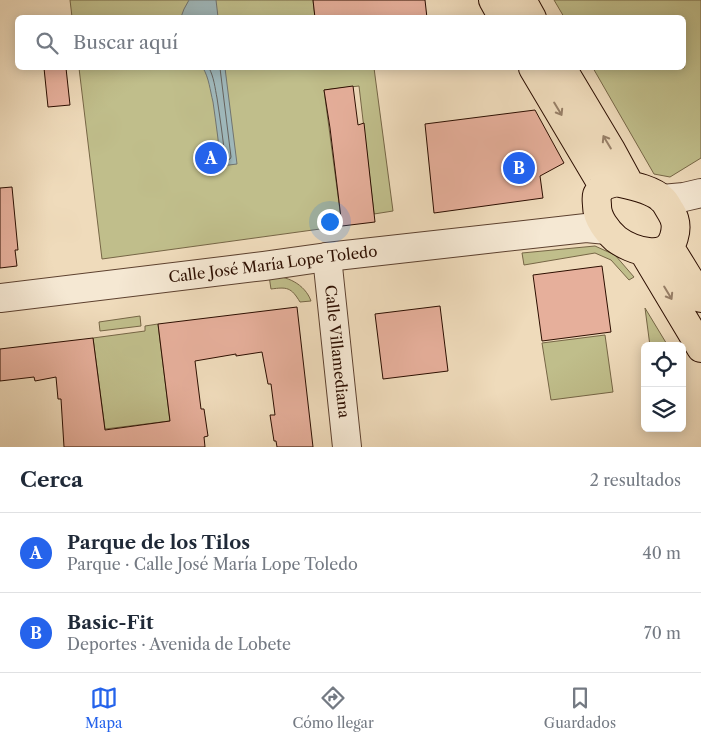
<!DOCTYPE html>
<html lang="es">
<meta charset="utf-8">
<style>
:root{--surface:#fff;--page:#f2f2f3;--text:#1f2937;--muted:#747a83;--line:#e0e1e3;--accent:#2563eb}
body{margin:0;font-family:"Libre Caslon Text",serif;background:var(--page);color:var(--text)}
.controls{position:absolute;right:15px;bottom:15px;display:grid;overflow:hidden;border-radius:8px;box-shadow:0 2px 12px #0003}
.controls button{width:45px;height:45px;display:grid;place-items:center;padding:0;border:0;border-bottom:1px solid var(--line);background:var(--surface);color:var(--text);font:25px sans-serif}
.you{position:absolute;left:329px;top:221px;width:18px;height:18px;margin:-12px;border:4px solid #fff;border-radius:50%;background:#1a73e8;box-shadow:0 0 0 8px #1a73e833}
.badge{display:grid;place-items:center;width:32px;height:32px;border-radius:50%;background:var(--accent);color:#fff;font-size:16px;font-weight:700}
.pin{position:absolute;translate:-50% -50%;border:2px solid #fff;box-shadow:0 1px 5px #0006}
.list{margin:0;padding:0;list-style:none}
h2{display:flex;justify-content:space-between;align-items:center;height:65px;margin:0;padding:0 20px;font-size:21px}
h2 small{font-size:16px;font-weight:400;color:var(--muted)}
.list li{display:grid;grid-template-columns:32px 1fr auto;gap:15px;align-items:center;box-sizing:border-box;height:80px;padding:0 20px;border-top:1px solid var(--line)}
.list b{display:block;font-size:19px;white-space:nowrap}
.list p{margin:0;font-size:16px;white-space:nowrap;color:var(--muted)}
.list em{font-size:16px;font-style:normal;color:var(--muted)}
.icon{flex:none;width:28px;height:28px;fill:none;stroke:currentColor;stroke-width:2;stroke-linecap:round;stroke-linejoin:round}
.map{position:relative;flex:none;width:701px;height:447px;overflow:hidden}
.search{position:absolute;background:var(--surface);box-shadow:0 2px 12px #0003;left:15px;right:15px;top:15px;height:55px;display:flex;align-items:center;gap:12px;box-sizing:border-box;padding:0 18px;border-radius:8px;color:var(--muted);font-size:19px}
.sheet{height:225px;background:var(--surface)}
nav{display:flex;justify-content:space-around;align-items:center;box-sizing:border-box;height:70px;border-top:1px solid var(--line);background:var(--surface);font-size:14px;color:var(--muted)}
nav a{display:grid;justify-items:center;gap:2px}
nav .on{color:var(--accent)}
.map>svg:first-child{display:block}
</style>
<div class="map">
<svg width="701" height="447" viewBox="0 0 701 447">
<rect width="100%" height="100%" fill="#efdbbb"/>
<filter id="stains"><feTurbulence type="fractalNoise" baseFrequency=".004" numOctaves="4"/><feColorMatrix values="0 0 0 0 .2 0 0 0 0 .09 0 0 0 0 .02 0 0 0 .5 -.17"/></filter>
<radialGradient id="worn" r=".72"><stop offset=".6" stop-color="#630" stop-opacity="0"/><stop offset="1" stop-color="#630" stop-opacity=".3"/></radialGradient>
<!-- green -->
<path fill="#c0be8b" stroke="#766646" d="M70 0H313L315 17H72Z
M554 0H701V158L670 177 654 174 593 68H684V18L564 17Z
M79 68H374L393 211 374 214 359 86 324 90 342 226 102 259Z
M595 246 615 255 634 277 629 280 611 260 595 253 524 265 522 253Z
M269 276C286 275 305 284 311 301L300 302C291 287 287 287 271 289Z
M645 308 668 346H650Z
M140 316 141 326 100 331 99 322Z
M158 324 170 421 105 429 93 338 145 331V326Z
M605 335 613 392 551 400 542 343Z"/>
<!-- water -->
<path fill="#9fb8bb" stroke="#717470" d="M189 0H216L218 17H181L184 9Z
M203 68H225L237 164 221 166C219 145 216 123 213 102 210 90 209 78 203 68Z"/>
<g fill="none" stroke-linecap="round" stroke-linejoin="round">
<!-- shore -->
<path stroke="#66635e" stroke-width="1" d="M209 68C214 77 215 88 217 98 220 118 223 138 225 158L228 160 230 159 231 157 220 68"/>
</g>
<!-- building -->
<path fill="#e6af9b" stroke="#2c0e00" d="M313 0H425L427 18H315Z
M44 68H66L70 105 48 107Z
M353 86 358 125 364 123 375 222 342 226 330 128 324 90Z
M535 110 564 163 540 176 543 198 434 213 425 124Z
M12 187 18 250H15L17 266 0 268V188Z
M602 266 611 332 542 341 533 275Z
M440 306 448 371 383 379 375 314Z
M297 307 313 447H277L276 441H274L270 415H275L271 384H268L262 352 236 356V354L195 361 201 409H204L208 436 204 437 205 447H64L61 399H58L56 377 35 381 34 377 0 381V349L93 338 105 430 170 421 158 324Z"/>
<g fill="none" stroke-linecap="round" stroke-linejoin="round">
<defs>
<g id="minor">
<path d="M662 199 684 197 701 193"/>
<path id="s1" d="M327 257 347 447"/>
<path id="s2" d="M0 298 264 266 327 257 586 228 607 230"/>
</g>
<path id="major" d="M493 0 503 18
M522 0 532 18
M533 68 603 186
M562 68 611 150 630 185
M616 182C629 185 652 189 662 199 666 202 668 208 671 212 676 220 677 227 674 237 667 263 631 250 616 239 607 231 597 218 597 206 597 203 596 198 597 195 598 192 602 188 603 186Z
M669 246 701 298
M643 251 701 348"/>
</defs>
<!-- minor casing -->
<use href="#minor" stroke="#5d412f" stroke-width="30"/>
<!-- major casing -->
<use href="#major" stroke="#2c0e00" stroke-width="30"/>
<!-- minor -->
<use href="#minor" stroke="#f5e8d3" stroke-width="28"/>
<!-- major -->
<use href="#major" stroke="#efdbbb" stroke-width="28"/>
</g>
<!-- one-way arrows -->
<defs><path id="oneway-shaft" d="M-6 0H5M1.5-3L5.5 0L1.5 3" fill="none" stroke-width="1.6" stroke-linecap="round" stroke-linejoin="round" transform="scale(1.25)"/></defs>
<g stroke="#977f67">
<use href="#oneway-shaft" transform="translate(558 109) rotate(59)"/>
<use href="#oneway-shaft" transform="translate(607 142) rotate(-121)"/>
<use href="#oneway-shaft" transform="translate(668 293) rotate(59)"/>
</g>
<g text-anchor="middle" stroke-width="5" stroke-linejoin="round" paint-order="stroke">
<!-- street labels -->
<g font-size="15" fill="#2c0e00" stroke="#f5e8d3">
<text dy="5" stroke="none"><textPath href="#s2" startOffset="275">Calle José María Lope Toledo</textPath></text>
<text dy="5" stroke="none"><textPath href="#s1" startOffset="95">Calle Villamediana</textPath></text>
</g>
</g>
<rect width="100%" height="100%" filter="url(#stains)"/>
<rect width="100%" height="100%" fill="url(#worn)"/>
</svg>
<div class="controls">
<button><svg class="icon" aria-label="locate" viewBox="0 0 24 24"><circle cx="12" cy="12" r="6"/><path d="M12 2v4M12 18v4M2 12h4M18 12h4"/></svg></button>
<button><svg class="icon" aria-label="layers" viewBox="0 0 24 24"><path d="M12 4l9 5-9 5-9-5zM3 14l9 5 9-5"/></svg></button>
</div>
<div class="you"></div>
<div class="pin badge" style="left:211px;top:158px">A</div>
<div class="pin badge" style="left:519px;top:168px">B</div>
<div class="search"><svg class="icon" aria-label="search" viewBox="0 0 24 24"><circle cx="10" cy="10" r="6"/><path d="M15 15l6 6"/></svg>Buscar aquí</div>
</div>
<section class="sheet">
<h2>Cerca<small>2 resultados</small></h2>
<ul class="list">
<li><span class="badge">A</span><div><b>Parque de los Tilos</b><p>Parque · Calle José María Lope Toledo</p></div><em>40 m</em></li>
<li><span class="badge">B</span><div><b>Basic-Fit</b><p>Deportes · Avenida de Lobete</p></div><em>70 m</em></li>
</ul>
</section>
<nav>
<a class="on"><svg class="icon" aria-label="map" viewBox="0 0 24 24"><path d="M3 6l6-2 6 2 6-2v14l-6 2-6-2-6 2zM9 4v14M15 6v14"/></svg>Mapa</a>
<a><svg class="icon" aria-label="directions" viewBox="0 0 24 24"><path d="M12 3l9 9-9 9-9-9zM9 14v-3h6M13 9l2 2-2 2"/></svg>Cómo llegar</a>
<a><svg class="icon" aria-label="saved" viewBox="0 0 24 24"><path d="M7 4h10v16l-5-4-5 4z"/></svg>Guardados</a>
</nav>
